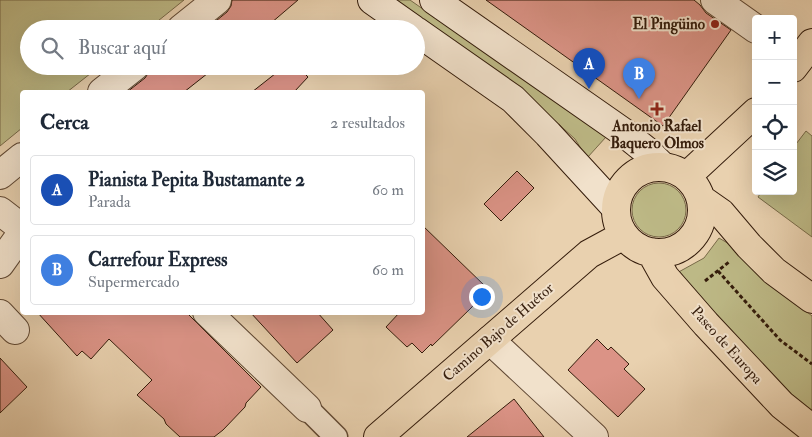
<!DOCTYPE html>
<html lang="es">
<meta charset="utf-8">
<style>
:root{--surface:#fff;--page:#f2f2f3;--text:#1f2937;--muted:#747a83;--line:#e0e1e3;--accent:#7c3aed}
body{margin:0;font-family:"IM FELL Double Pica",serif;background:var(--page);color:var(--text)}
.controls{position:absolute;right:15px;top:15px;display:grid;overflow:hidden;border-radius:5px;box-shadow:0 5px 20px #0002}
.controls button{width:45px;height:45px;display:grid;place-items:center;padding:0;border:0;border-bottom:1px solid var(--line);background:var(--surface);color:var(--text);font:25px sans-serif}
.you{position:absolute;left:481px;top:296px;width:18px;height:18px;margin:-12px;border:4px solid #fff;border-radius:50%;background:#1a73e8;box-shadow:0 0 0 8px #1a73e833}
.badge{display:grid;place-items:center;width:32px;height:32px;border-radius:50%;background:var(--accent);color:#fff;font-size:16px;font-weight:700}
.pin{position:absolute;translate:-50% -41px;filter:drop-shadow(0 1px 2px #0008)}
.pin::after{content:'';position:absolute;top:26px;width:18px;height:15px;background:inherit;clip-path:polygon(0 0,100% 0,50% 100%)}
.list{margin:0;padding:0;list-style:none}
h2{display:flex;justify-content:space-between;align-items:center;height:65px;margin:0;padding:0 20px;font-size:21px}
h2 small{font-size:16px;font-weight:400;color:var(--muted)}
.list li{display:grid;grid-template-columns:32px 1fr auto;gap:15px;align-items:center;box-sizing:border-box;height:70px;margin:0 10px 10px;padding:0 10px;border:1px solid var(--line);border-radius:5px}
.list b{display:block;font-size:19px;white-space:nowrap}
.list p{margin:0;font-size:16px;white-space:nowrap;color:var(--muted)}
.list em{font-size:16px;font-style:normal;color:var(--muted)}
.icon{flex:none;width:28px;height:28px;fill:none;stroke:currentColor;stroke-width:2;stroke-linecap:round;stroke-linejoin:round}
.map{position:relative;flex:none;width:812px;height:437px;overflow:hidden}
.search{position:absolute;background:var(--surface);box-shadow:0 5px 20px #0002;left:20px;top:20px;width:405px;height:55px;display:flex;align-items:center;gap:12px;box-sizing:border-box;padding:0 18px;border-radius:28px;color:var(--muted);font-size:19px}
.panel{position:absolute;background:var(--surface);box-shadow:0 5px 20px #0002;left:20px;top:90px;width:405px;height:225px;border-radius:5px}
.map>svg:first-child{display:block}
</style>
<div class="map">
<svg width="812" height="437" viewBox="0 0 812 437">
<rect width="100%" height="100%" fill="#e9d1af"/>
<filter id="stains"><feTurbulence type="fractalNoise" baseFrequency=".004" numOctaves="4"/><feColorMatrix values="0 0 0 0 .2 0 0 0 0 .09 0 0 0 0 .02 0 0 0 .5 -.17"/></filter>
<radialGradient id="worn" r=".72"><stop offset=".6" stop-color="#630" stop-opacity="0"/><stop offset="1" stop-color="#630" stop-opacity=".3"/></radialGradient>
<!-- green -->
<path fill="#bdb986" stroke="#786a48" d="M0 0H184L148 29H29V66H100L67 92H22V128L0 146Z
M393 0H410L606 137 587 158 575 139 521 90Z
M806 131 812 136V237L758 197 762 191H793V148Z
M632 210a27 27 0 1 1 54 0a27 27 0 1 1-54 0Z
M719 238 741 251 767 280 812 316V412L792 397 675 274 704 258Z"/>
<!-- building -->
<path fill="#db9386" stroke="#341c0b" d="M232 0H298L264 29H206L227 12 231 6Z
M486 0H694L700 5 706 13 731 30 663 126Z
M150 66H217L184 92H127L145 78 149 72Z
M285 66H297L308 77 294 92H252Z
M517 171 534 188 501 221 484 204Z
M422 225 486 287 477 295 480 298 471 308 432 346 431 344 422 353 412 343 407 347 386 327 400 312H422Z
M37 312H186L261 387 246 403 245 407 223 430 214 437H180L166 424 164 419 137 395 152 380 109 339 91 359 82 351 77 356Z
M250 312H317L333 330 297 363Z
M597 339 608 350 611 347 629 364 624 369 645 389 618 417 568 370Z
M0 358 27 387 0 413Z
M514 399 544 437H467Z"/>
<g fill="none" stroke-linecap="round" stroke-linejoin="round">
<defs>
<path id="pedestrian" d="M307 408 336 437"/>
<path id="minor" d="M715 0 756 29
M181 29 217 0
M102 92 135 66
M0 175 22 157
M0 211 22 228
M0 264 22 233
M207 312 307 408
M0 314 15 330
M490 340 594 437"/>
<path id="secondary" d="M372 0 413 29
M434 0 623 132 648 152 662 166
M416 31 513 99 548 134 616 208"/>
<path id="primary" d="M793 68 812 43
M616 210a43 43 0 1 1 86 0a43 43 0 1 1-86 0Z
M687 176 756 112
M701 199 721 213 749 246 774 271 812 299
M651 252 665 277 706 324 782 405 812 429
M378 437 589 254 624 235"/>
</defs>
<!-- pedestrian casing -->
<use href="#pedestrian" stroke="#614934" stroke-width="25"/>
<!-- minor casing -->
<use href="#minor" stroke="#614934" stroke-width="30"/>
<!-- secondary casing -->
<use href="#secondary" stroke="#341c0b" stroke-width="30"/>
<!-- primary casing -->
<use href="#primary" stroke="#341c0b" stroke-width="30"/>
<!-- path -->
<path stroke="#341c0b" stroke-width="3" stroke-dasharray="4 2.5" stroke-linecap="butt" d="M718 271 780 340 812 364
M705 281 729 262"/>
<!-- pedestrian -->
<use href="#pedestrian" stroke="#f1e1cb" stroke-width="22"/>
<!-- minor -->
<use href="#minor" stroke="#f1e1cb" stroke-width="28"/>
<!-- secondary -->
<use href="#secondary" stroke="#f1e1cb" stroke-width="28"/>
<!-- primary -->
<use href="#primary" stroke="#e9d1af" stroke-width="28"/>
</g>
<!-- markers -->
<g fill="#8f2418" stroke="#f1e1cb" stroke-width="2">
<circle cx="715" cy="24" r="5"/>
<path d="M654.5 101.5h5v5h5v5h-5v5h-5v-5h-5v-5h5z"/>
</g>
<g text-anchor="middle" stroke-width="4" stroke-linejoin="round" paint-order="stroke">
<!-- poi labels -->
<g font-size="15" font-weight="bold" fill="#341c0b" stroke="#f1e1cb" text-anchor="end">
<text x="705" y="29">El Pingüino</text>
<text x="657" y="131" text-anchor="middle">Antonio Rafael<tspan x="657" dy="17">Baquero Olmos</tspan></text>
</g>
<!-- street labels -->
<g font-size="15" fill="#341c0b" stroke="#f1e1cb">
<text transform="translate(498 332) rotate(-41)" y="5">Camino Bajo de Huétor</text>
<text transform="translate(727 345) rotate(48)" y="5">Paseo de Europa</text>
</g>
</g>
<rect width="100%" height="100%" filter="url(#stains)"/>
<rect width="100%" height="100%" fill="url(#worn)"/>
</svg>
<div class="controls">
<button>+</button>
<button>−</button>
<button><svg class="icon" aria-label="locate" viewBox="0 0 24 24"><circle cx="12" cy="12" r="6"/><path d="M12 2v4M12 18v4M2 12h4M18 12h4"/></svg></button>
<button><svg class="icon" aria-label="layers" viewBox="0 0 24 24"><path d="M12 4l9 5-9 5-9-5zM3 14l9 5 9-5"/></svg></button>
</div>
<div class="you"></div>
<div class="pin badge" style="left:589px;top:89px;background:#1a4fb4">A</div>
<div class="pin badge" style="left:639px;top:99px;background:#3f7fe0">B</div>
<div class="search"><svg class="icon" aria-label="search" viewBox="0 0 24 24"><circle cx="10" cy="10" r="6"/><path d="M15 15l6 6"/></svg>Buscar aquí</div>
<section class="panel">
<h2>Cerca<small>2 resultados</small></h2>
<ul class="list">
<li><span class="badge" style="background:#1a4fb4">A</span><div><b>Pianista Pepita Bustamante 2</b><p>Parada</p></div><em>60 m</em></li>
<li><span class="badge" style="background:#3f7fe0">B</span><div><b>Carrefour Express</b><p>Supermercado</p></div><em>60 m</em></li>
</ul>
</section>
</div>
